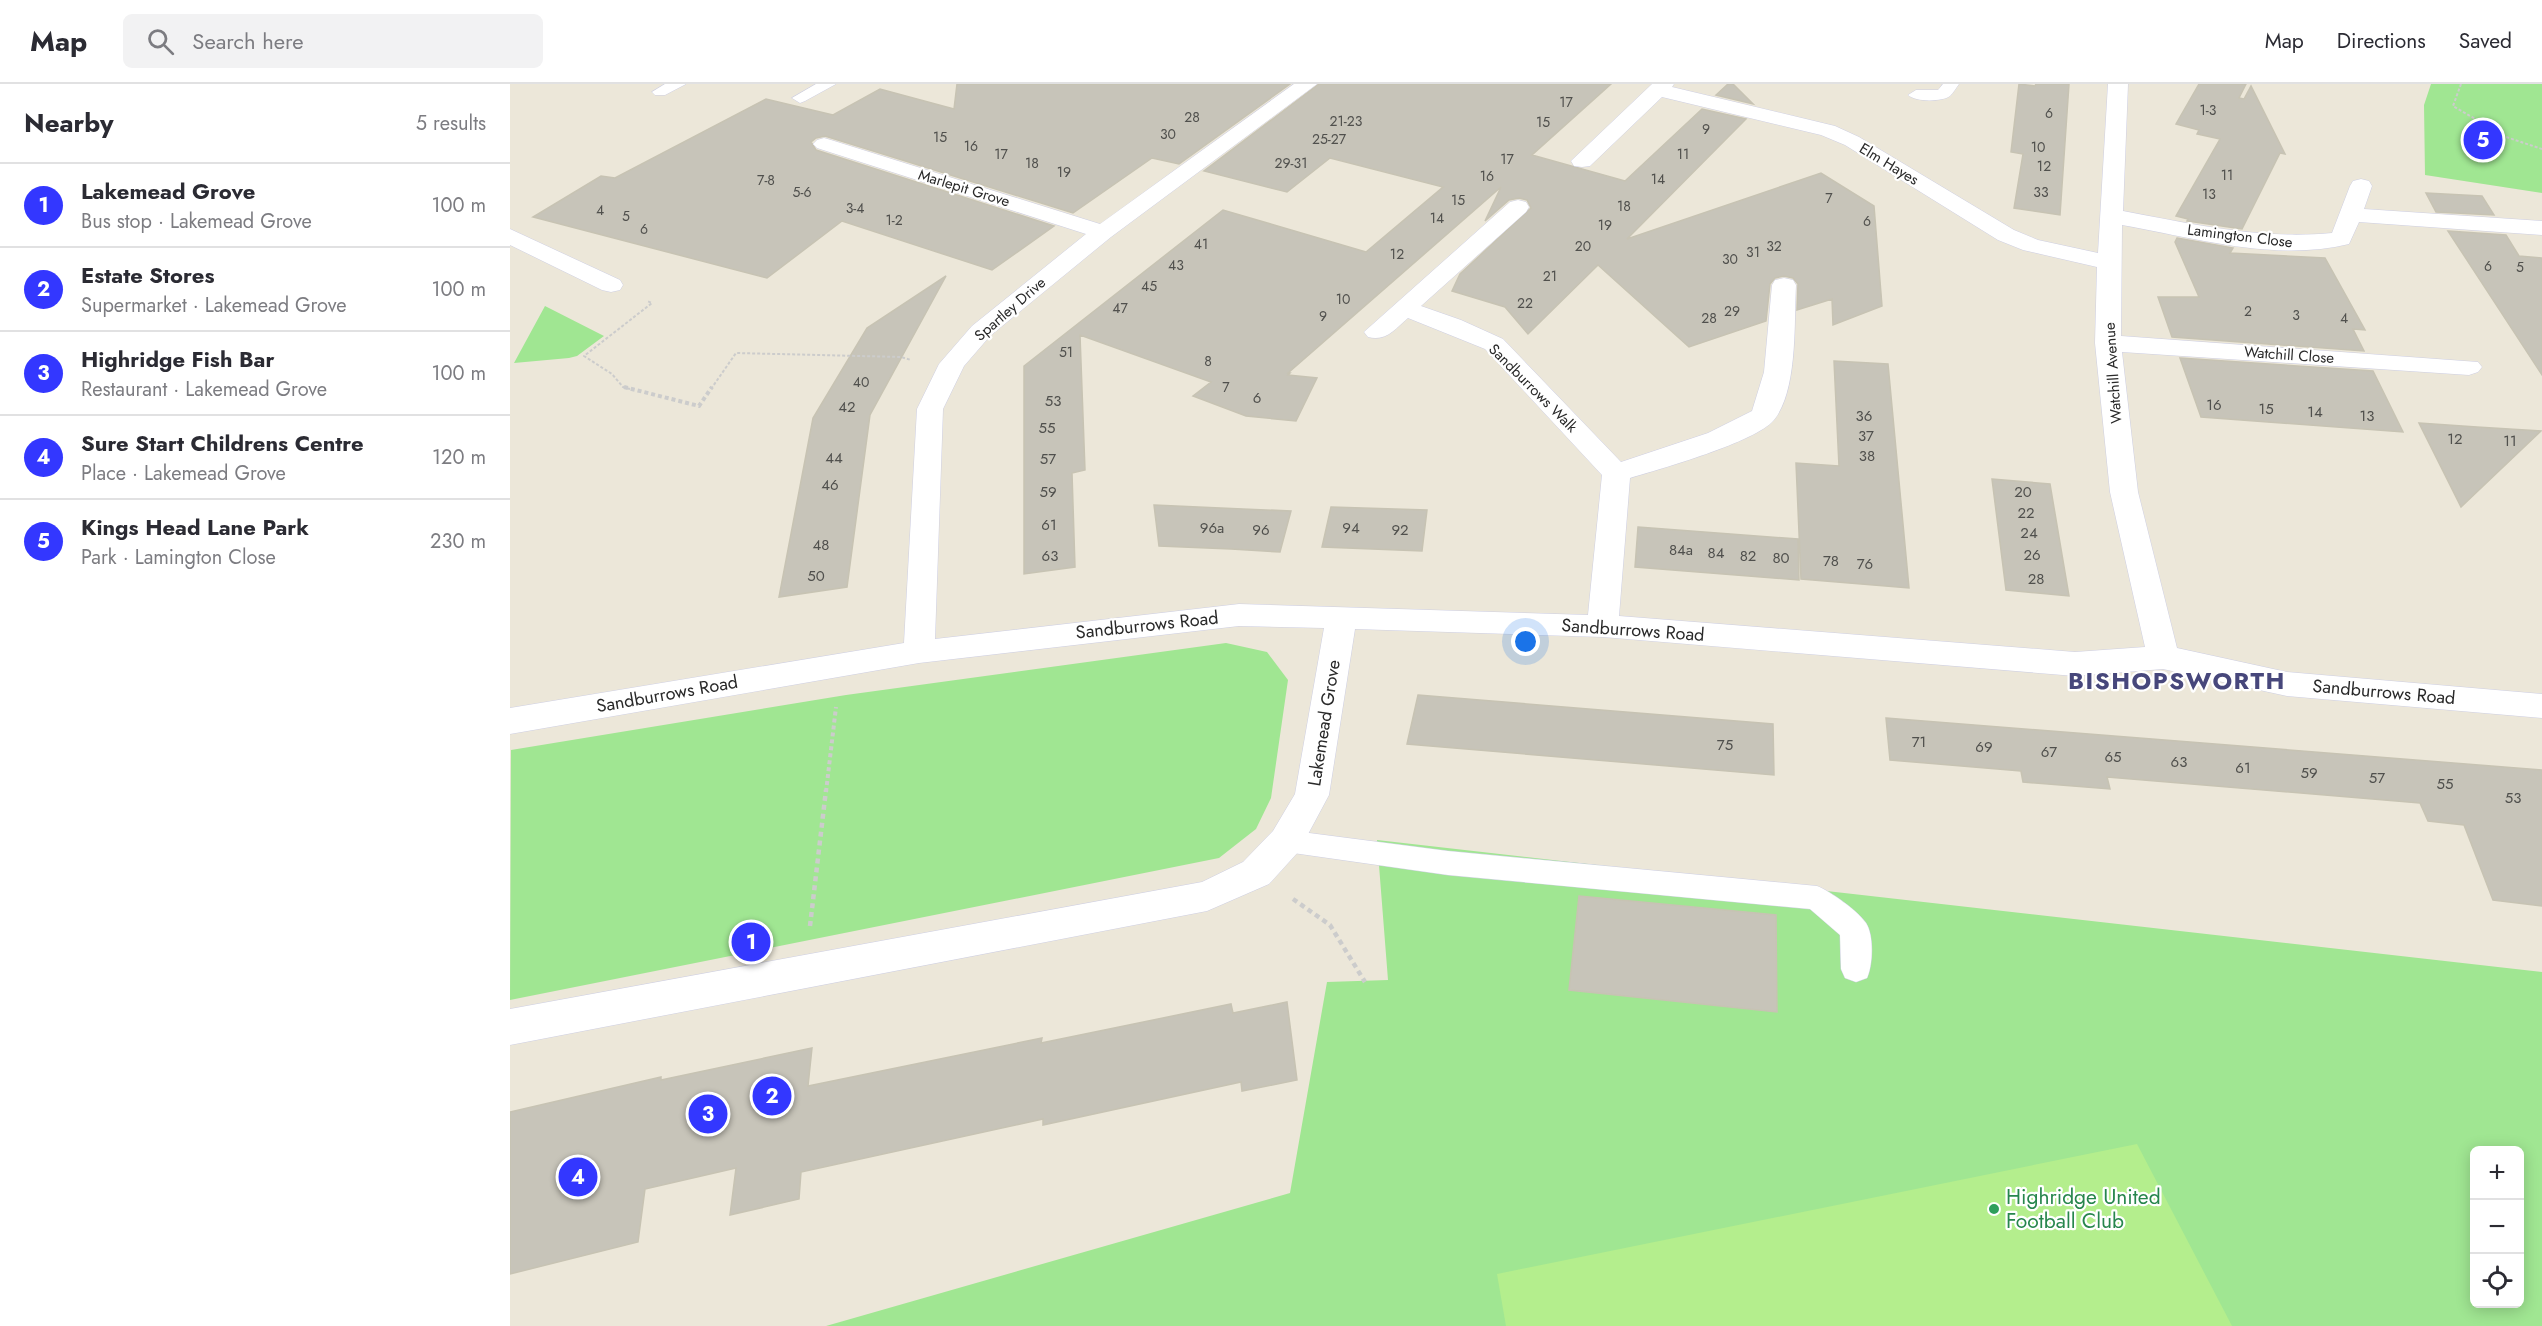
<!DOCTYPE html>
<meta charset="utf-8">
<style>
:root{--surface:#fff;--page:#f2f2f3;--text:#2b2b33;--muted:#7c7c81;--line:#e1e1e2;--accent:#3337ff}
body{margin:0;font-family:Jost,sans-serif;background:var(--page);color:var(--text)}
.controls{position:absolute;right:18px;bottom:18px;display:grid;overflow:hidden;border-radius:9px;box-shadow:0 3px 15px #0003}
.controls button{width:54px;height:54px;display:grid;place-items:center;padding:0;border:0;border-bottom:2px solid var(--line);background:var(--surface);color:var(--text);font:30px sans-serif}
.you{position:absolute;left:1016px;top:558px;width:21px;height:21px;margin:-15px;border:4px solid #fff;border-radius:50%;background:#1a73e8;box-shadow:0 0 0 9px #1a73e833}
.badge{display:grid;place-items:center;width:39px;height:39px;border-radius:50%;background:var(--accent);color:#fff;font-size:20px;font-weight:700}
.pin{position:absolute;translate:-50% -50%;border:3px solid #fff;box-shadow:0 2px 6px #0006}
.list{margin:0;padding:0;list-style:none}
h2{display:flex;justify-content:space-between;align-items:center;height:78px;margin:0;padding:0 24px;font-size:26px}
h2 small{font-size:20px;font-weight:400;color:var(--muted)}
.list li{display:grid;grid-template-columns:39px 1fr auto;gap:18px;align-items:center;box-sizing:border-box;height:84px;padding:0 24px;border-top:2px solid var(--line)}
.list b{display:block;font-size:22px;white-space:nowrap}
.list p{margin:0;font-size:20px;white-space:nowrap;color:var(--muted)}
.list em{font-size:20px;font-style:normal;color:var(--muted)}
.icon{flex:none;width:33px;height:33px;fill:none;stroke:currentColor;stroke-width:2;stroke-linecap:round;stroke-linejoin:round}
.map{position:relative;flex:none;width:2032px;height:1242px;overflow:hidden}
header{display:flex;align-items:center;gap:36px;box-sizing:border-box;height:84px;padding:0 30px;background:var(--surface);border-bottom:2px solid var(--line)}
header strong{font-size:28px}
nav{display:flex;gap:33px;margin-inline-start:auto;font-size:21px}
.search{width:420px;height:54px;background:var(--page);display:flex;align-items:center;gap:15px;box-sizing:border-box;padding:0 21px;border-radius:9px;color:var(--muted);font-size:22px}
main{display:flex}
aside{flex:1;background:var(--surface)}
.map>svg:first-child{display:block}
</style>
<header>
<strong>Map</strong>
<div class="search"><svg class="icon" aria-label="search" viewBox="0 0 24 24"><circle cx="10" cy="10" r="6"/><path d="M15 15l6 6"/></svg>Search here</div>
<nav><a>Map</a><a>Directions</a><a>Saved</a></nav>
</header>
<main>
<aside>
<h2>Nearby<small>5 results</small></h2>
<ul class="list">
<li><span class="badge">1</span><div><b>Lakemead Grove</b><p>Bus stop · Lakemead Grove</p></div><em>100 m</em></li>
<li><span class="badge">2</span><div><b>Estate Stores</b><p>Supermarket · Lakemead Grove</p></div><em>100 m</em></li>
<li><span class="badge">3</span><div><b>Highridge Fish Bar</b><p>Restaurant · Lakemead Grove</p></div><em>100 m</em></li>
<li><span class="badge">4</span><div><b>Sure Start Childrens Centre</b><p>Place · Lakemead Grove</p></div><em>120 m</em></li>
<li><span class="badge">5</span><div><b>Kings Head Lane Park</b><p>Park · Lamington Close</p></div><em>230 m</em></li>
</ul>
</aside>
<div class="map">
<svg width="2032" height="1242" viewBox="0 0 2032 1242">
<rect width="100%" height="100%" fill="#ece7d9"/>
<!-- green -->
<path fill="#a0e692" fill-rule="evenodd" d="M1921 0H2032V109L1915 91 1914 21Z
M35 222 94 252 67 272 59 274 4 279Z
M716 559 757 568 778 596 761 714 746 745 709 774 0 916 1 666 336 611Z
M867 756 2032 888V1242H316L780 1109 817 898 878 896ZM1964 1066H2010V1220H1964Z"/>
<!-- pitch -->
<path fill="#b4ee8d" d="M1627 1060 1722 1242H996L987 1190Z"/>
<!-- building -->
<path fill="#c7c4b9" stroke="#c7c3b3" stroke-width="1.5" d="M447 0H780L669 80 642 74 563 129 315 52 306 54 301 58 306 66 544 142 482 186 332 137 257 194 23 133 91 92 105 94 256 15 323 31 370 5 444 25Z
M809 0H1101L1022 71 1115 97 1192 25 1236 35 1117 155 1311 89 1364 122 1372 222 1323 241 1322 215 1287 226 1288 200 1283 194 1274 192 1265 194 1260 200 1256 237 1179 263 1088 181 1018 250 995 223 942 207 950 190 1021 124 1017 116 1009 114 999 116 975 137 991 103 778 289H780L778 291 807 294 786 337 736 332 683 312 701 298 570 251 575 386 562 389 565 483 514 490V282L713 126 856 168 933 103 820 74 777 108 694 87Z
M1218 0H1223L1243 20 1206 11Z
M1509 0 1525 2 1526 0H1559L1550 131 1504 124 1513 70 1501 68Z
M1689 0H1736L1729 14 1734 15 1741 2 1775 70 1770 69 1732 145 1677 137 1678 135 1666 132 1710 55 1687 50 1689 46 1666 40Z
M1916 109 1972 112 1984 131 1926 128Z
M1938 147 1996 151 2009 172 2032 174V291Z
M1667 154 1723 164 1720 169 1815 174 1855 246 1843 245 1854 267 1662 253 1648 213H1689L1665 158Z
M436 192 360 331 337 503 269 513 303 334 357 244Z
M1670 274 1863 287 1893 348 1691 333Z
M1324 277 1378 280 1399 504 1291 495 1286 379 1329 382Z
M1909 339 1967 343 2031 347 1951 423Z
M1482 395 1540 400 1559 512 1496 506Z
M644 421 733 425 781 427 770 468 721 465 649 462Z
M821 423 917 426 912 467 812 463Z
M1128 443 1288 455 1289 496 1125 483Z
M908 611 1263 640 1264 691 897 660Z
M1376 634 2032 686V822L1983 816 1954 741 1918 737 1910 719 1597 693 1600 705 1513 698 1511 687 1380 676Z
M1069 812 1266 831 1267 928 1059 906Z
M777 918 787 996 732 1007 731 998 533 1041V1035L291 1088 289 1115 220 1131 226 1084 135 1105 128 1158 0 1190V1028L151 993V996L302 964 298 1002 532 954 531 959 721 920 723 929Z"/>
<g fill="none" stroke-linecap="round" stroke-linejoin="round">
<defs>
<path id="service" d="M155 0H176L155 11H145L142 8Z
M306 0H326L295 17 290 19 282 14Z
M1433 0H1449C1446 4 1443 9 1440 12 1432 18 1405 18 1398 11L1406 6H1428Z
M776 746 938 767 1307 802C1320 807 1348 827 1356 839 1364 851 1363 881 1357 894L1346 898 1335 894 1331 885 1330 851 1300 825 938 791 776 768 766 765 762 757 766 749Z"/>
<path id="minor" d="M784 0H807L601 153 480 252 454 282 433 325 425 555 729 520 1078 531 1092 391 975 265 898 234C885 245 876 258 858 253L854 248 1000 118 1008 116 1016 118 1019 123 1016 128 911 222 951 236 993 255 1111 378 1198 349 1242 327 1254 288 1262 201 1265 196 1274 194 1283 196 1286 201C1284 238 1288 306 1264 336 1246 358 1150 385 1120 394L1109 532 1565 568 1635 563 1600 408 1585 259 1587 183 1513 166 1488 156 1335 61 1311 51 1152 13 1080 82 1072 83 1064 82 1061 77 1142 0H1164L1162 3 1325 42 1349 53 1504 146 1528 156 1588 169 1598 0H1618L1613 127C1682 140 1751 156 1822 149L1840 102 1843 97 1851 95 1859 97 1862 102 1854 125 2032 137V151L1849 138 1839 160C1766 178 1685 154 1612 141L1611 252 1968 278 1972 283 1968 288 1959 291 1612 268 1628 408 1667 564 1777 588 2032 610V634L1777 612 1653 585 1565 592 1093 553 845 545 819 711 789 767 759 800 697 827 0 961V925L692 798 733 778 763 747 785 710 814 544 729 542 409 579 0 650V624L394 559 407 325 429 280 462 242 576 150 307 64 303 60 307 56 314 54 321 56 590 140Z
M0 145 110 196 113 201 110 206 101 208 92 206 0 161Z"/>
</defs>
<!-- service casing -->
<use href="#service" stroke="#cecfe3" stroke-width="1"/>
<!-- minor casing -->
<use href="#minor" stroke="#cecfe3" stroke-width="1"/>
<!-- path-far2 -->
<path stroke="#ccc" stroke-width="2" stroke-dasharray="3 2" stroke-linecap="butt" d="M1951 0 1943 22 1996 53 2032 65
M120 305 113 303 102 290 74 272 142 219 137 217
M201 305 226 269 391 273 401 276"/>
<!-- path-far1 -->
<path stroke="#ccc" stroke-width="4" stroke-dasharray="4 3" stroke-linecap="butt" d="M114 303 189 322 202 303
M316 708 326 623"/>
<!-- path -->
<path stroke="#ccc" stroke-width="4.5" stroke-dasharray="5 4" stroke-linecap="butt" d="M783 815 820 841 855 898
M300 842 316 706"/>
<!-- service -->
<use href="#service" fill="#fff" fill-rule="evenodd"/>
<!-- minor -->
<use href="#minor" fill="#fff" fill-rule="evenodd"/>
</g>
<!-- markers -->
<circle fill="#2e9e5b" stroke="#fff" stroke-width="2" cx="1484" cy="1125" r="6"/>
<g text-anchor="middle" stroke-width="4.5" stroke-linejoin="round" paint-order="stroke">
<!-- far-number labels -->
<g font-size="14" fill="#50504d">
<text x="1056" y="23">17</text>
<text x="1698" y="31">1-3</text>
<text x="1539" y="34">6</text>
<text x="682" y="38">28</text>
<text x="836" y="42">21-23</text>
<text x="1033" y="43">15</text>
<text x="1196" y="50">9</text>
<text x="658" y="55">30</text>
<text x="430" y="58">15</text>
<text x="819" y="60">25-27</text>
<text x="461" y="67">16</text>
<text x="1528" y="68">10</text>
<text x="491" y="75">17</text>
<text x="1173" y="75">11</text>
<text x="997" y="80">17</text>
<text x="522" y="84">18</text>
<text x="781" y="84">29-31</text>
<text x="1534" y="87">12</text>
<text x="554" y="93">19</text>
<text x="1717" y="96">11</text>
<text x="977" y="97">16</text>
<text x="1148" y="100">14</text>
<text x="256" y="101">7-8</text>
<text x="292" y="113">5-6</text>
<text x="1531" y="113">33</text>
<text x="1699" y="115">13</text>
<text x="1319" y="119">7</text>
<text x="948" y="121">15</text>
<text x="1114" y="127">18</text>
<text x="345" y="129">3-4</text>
<text x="90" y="131">4</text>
<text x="116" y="137">5</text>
<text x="927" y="139">14</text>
<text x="384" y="141">1-2</text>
<text x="1357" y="142">6</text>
<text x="1095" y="146">19</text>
<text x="134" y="150">6</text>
<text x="691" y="165">41</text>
<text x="1073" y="167">20</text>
<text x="1264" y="167">32</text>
<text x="1243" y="173">31</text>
<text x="887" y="175">12</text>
<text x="1220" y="180">30</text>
<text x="666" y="186">43</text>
<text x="1978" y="187">6</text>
<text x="2010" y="188">5</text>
<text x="1040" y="197">21</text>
<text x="639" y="207">45</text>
<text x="833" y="220">10</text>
<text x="1015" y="224">22</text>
<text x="610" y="229">47</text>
<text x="1222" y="232">29</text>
<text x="1738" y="232">2</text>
<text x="1786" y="236">3</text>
<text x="813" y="237">9</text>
<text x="1199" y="239">28</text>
<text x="1834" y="239">4</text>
<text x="556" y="273">51</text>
<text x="698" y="282">8</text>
<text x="351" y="303">40</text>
<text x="716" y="308">7</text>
</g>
<!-- far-street labels -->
<g font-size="15" fill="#292929" stroke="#fff">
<text transform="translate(1379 80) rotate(31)" y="5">Elm Hayes</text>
<text transform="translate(454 104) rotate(17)" y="5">Marlepit Grove</text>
<text transform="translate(1730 152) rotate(7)" y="5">Lamington Close</text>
<text transform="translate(500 225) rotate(-41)" y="5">Spartley Drive</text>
<text transform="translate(1779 271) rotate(4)" y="5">Watchill Close</text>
<text transform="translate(1603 289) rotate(-94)" y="5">Watchill Avenue</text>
<text transform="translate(1023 304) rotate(45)" y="5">Sandburrows Walk</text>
</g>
<!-- number labels -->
<g font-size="15" fill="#50504d">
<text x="747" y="319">6</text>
<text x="543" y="322">53</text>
<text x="1704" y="326">16</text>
<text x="337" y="328">42</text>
<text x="1756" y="330">15</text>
<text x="1805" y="333">14</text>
<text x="1354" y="337">36</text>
<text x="1857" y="337">13</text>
<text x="537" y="349">55</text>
<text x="1356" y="357">37</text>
<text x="1945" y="360">12</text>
<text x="2000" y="362">11</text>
<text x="1357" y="377">38</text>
<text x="324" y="379">44</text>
<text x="538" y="380">57</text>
<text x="320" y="406">46</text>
<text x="538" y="413">59</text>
<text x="1513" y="413">20</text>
<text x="1516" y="434">22</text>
<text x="539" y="446">61</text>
<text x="702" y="449">96a</text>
<text x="841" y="449">94</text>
<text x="751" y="451">96</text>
<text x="890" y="451">92</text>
<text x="1519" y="454">24</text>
<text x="311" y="466">48</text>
<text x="1171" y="471">84a</text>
<text x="1206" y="474">84</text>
<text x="1522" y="476">26</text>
<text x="540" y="477">63</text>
<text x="1238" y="477">82</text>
<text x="1271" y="479">80</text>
<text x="1321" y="482">78</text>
<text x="1355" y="485">76</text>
<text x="306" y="497">50</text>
<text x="1526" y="500">28</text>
<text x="1409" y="663">71</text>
<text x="1215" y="666">75</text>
<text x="1474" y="668">69</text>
<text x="1539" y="673">67</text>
<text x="1603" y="678">65</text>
<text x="1669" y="683">63</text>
<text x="1733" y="689">61</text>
<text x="1799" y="694">59</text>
<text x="1867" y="699">57</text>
<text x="1935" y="705">55</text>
<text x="2003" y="719">53</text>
</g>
<!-- street labels -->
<g font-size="18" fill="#292929" stroke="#fff">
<text transform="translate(637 541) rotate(-6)" y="6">Sandburrows Road</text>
<text transform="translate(1123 546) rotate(4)" y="6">Sandburrows Road</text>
<text transform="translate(1874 608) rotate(5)" y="6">Sandburrows Road</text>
<text transform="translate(157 610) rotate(-10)" y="6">Sandburrows Road</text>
<text transform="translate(814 639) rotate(-81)" y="6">Lakemead Grove</text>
</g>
<!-- near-leisure labels -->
<g font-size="21" fill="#27864d" stroke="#fff" text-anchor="start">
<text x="1496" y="1120">Highridge United<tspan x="1496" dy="24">Football Club</tspan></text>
</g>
<!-- district labels -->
<g font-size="24" font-weight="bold" letter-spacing="1.5" fill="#47477b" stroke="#fff">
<text x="1667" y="605">BISHOPSWORTH</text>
</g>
</g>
</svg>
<div class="controls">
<button>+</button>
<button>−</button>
<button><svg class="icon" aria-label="locate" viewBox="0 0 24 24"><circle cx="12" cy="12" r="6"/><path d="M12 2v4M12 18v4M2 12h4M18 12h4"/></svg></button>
</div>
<div class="you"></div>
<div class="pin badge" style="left:241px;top:858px">1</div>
<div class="pin badge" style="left:262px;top:1012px">2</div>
<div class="pin badge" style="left:198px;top:1030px">3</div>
<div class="pin badge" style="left:68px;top:1093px">4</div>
<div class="pin badge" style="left:1973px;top:56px">5</div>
</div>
</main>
